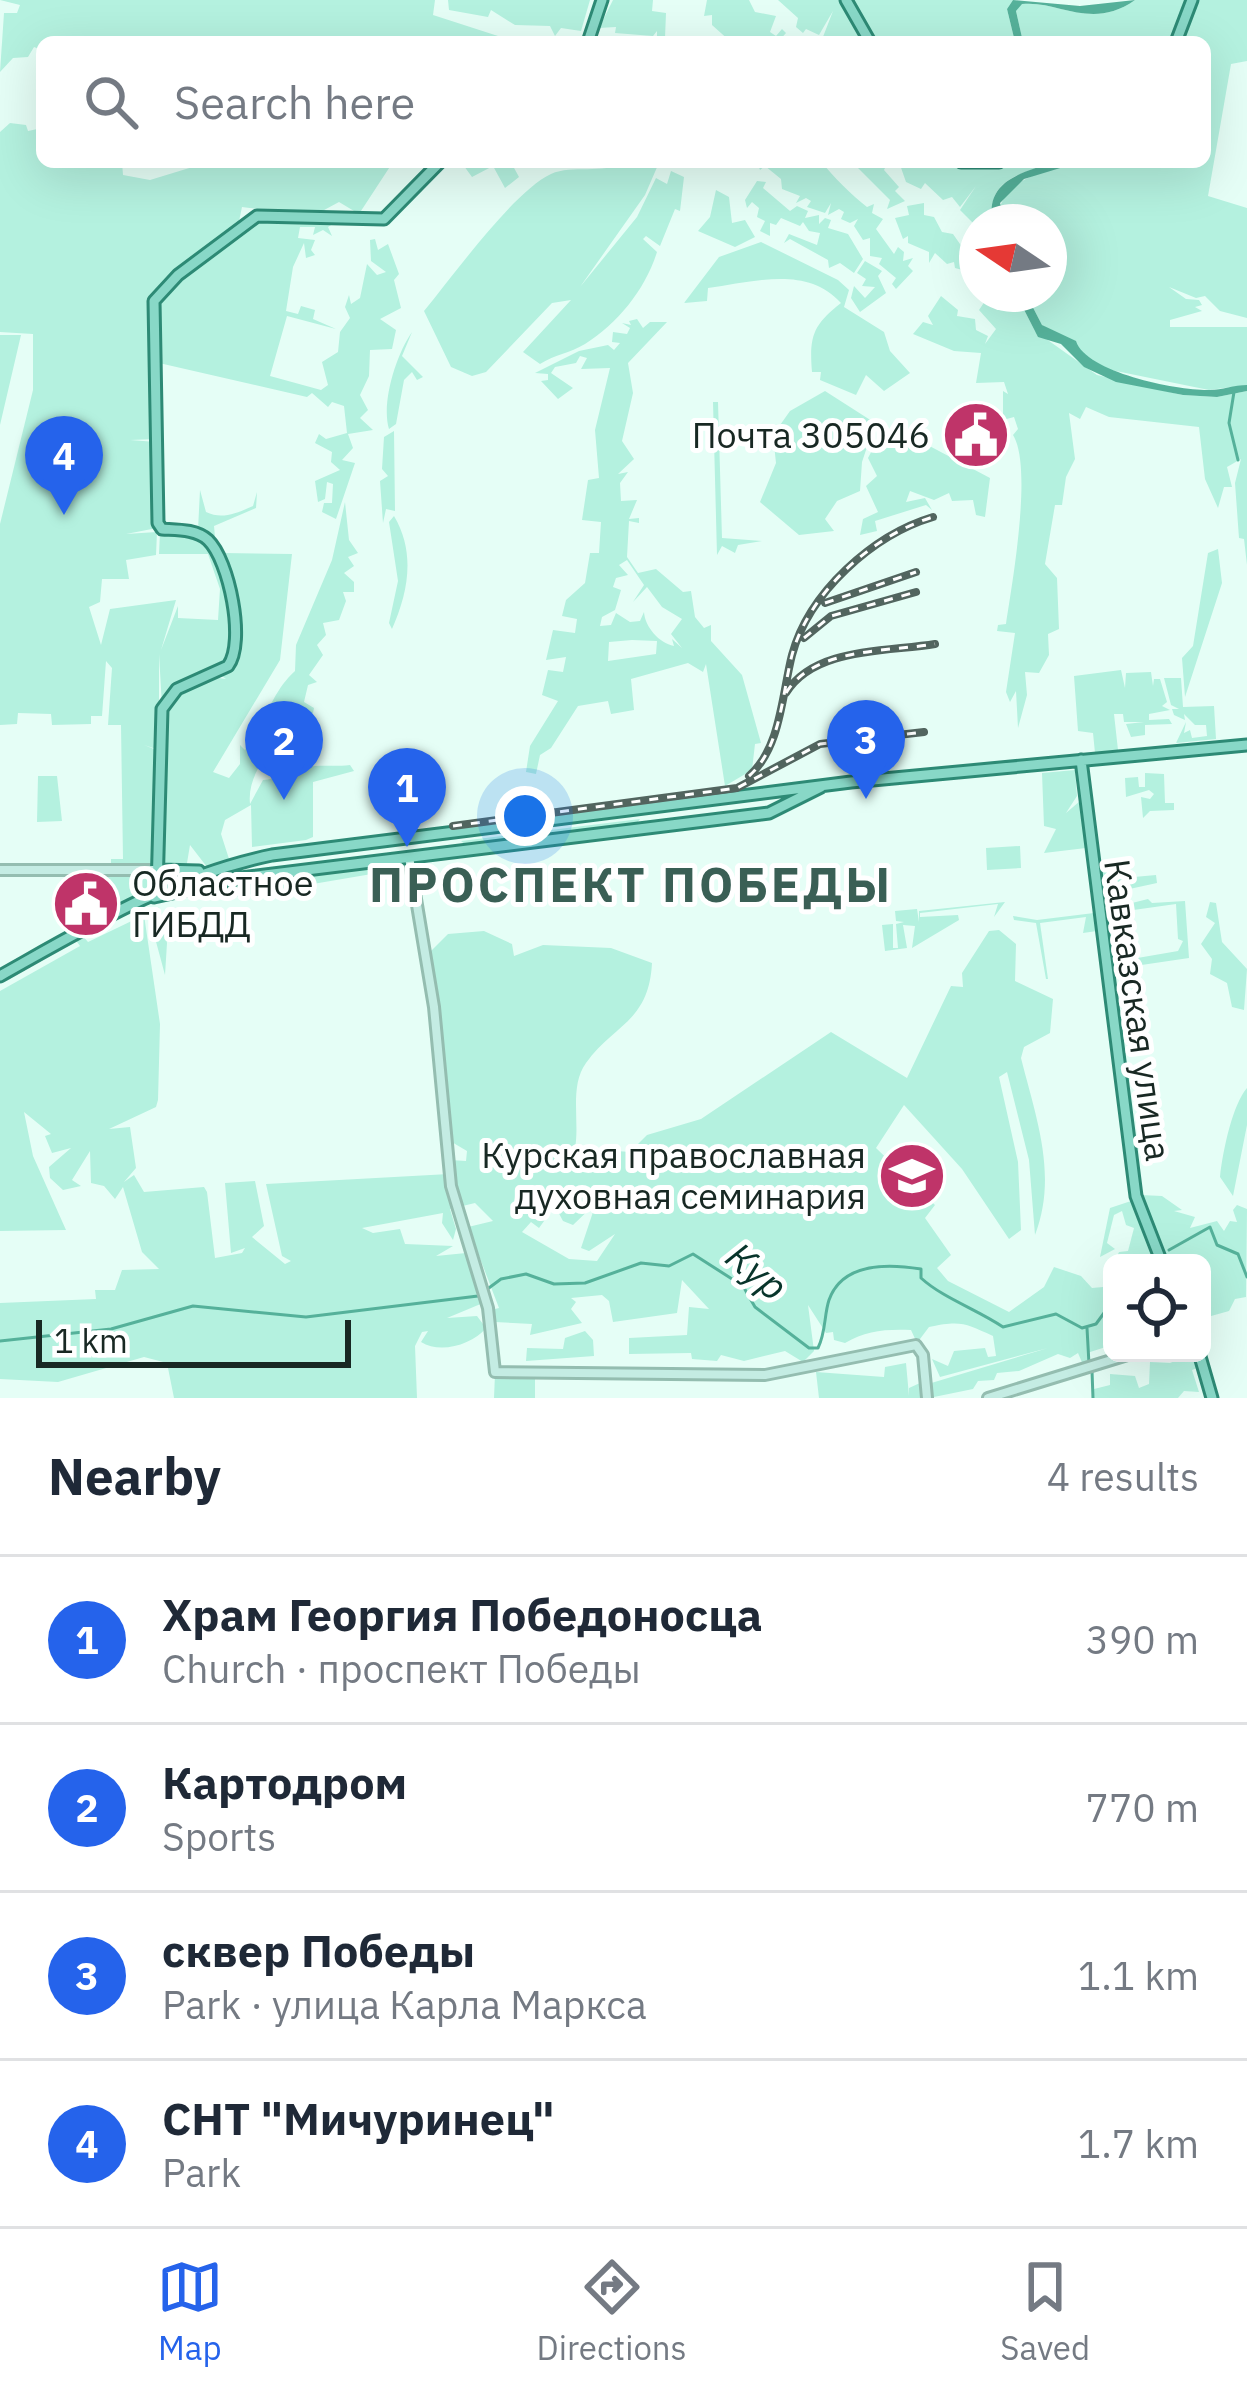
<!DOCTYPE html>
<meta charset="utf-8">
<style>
:root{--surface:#fff;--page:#f2f2f3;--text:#1f2937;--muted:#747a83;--line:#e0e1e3;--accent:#2563eb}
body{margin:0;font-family:"IBM Plex Sans",sans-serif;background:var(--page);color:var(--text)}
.controls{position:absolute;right:36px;bottom:36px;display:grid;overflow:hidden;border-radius:18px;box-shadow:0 12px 48px #0002}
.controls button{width:108px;height:108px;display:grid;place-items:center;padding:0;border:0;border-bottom:3px solid var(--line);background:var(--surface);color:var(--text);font:60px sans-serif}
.compass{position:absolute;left:959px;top:204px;width:108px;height:108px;border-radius:50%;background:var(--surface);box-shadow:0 12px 48px #0002;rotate:283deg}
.scale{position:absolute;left:36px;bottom:30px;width:315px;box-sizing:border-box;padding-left:12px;border:6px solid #182823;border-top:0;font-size:33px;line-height:42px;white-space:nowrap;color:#182823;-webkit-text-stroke:9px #fff;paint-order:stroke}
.you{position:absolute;left:525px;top:816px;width:42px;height:42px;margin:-30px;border:9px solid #fff;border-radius:50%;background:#1a73e8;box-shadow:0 0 0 18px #1a73e833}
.badge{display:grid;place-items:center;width:78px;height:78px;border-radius:50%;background:var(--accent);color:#fff;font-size:39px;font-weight:700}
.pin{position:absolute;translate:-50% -99px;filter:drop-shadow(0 3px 6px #0008)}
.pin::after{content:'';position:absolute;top:63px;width:42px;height:36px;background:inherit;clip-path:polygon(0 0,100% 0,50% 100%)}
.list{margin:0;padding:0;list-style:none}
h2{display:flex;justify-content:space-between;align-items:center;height:156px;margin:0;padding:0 48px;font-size:51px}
h2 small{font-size:39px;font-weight:400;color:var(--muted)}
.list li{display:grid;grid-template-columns:78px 1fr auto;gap:36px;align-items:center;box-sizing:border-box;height:168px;padding:0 48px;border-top:3px solid var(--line)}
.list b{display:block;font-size:45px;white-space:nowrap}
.list p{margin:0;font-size:39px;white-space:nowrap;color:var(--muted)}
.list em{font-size:39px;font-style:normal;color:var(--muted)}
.icon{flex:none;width:66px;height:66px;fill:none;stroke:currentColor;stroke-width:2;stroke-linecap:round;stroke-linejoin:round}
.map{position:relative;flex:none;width:1247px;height:1398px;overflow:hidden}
.search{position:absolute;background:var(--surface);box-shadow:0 12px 48px #0002;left:36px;right:36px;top:36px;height:132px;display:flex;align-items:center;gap:30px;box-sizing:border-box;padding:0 42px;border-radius:18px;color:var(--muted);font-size:45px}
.sheet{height:828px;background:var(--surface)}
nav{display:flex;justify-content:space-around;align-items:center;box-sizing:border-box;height:168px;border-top:3px solid var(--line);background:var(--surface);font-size:33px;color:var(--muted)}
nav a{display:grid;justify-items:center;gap:6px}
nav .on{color:var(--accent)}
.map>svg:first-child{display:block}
</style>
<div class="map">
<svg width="1247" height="1398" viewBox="0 0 1247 1398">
<rect width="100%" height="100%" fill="#e5fef6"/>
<!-- green -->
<path fill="#b4f1df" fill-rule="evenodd" d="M0 0H435L433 15 498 36 490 42H42V50L34 47 28 57 13 58 0 72 4 13H17L20 5Z
M448 0H590L581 31 561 28 555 36 550 26 515 25 491 10 488 17 449 10Z
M613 0H653L652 11 666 13 665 38 657 37V31L653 36 615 33 616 27 599 28Z
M707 0H749L755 12 776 16 770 32 776 36 782 29 786 33 778 42H740L743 36 731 42 712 25V15L704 16Z
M778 0H1013L1007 9 1015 42H821L833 11 819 35 806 29 803 33 796 27 798 18Z
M1135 0H1187L1170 42H1023L1016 11 1021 4C1060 0 1091 31 1135 0Z
M1194 0H1247V61L1231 64 1208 196 1247 208V318L1220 311 1205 296 1196 298 1169 287 1186 299 1199 300 1202 305 1195 307 1202 311 1170 320V327H1247V385L1209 390 1106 369 1042 325 1026 294H1049V222H1005L999 211C1012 149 1156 162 1205 162V42H1179Z
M10 123 26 125 28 131 42 128V162H122L123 175 150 180 209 162H393L359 214 339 202 313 216 242 207 238 226 158 292 157 439 130 440 156 442 157 528 126 534 157 532 156 555 126 560 129 579H102L100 602 89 607 101 645 110 609 176 600 161 650 178 606V618L218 620 220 589 208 554H159L160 532C171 533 189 532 199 536 230 552 236 633 230 663L190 680 162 706 159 654V750L144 745 159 751V862L152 867 111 866V859H123L121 725H108L112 668 106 661 102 716H91V724L52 725 51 714 18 713 17 724 0 725V524L33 390V334L0 332V132Z
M461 162H518L513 166 519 177 505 188 493 166 472 177Z
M624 162 658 165 645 195 580 287 637 217 656 178 667 184 671 171 684 177 680 211 675 209 660 246 646 236 643 239 657 252C645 290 618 323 585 344 570 353 554 355 540 364L523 352 571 300 552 303 486 372 472 376 451 367 424 311C453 276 514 191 551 174 573 164 602 175 624 162Z
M757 162H822C832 176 852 195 867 207L874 204 872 213 883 219 876 229 894 254 898 247 904 252 903 261 913 258 908 266 913 271 896 289 892 284 896 278 879 264 882 258 870 256V238L863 240 854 226 858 219 850 223 841 219 844 212 839 209 828 215 831 203 825 213 807 207 811 201 806 198 796 203 800 196 782 189 781 179 765 166 760 170Z
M888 162 884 170 899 187 895 191 905 201 887 209 890 200 857 167 861 162Z
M899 162H1053C1022 174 985 179 993 222H977V227L960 210 976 186 960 207 952 197 943 200 925 183 921 189 906 182Z
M757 181 766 182 763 188 790 211 797 206 808 211 805 218 819 215V224L825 218 831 220 828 228 848 234 863 259 854 273 840 263 829 268 828 260 790 239 784 243 789 234 817 245 820 233 809 231 803 222 800 226 781 218 776 225 770 223V236L760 231 765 221 757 217 759 208 752 202 747 208 745 200Z
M716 190 729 197 732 223 745 220 755 237 735 247 698 231 710 217Z
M924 203V215L934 217 942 232 953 234 967 254 976 251 971 257 977 274 955 268 954 262 947 264 935 253 929 263V252L908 243V236L903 239 895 218 909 215 907 206Z
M261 216 336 222 328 227 332 236 323 230 313 235 315 227H300L298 238 315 240 311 250 315 255 306 258 304 243 293 267 286 311 298 314 301 306 315 310 313 319 336 329 287 316 270 376 321 390 328 385 322 362 338 352 340 332 350 318 345 307 349 295 351 304 360 298 367 264 377 275 386 272 371 261 370 240 375 239 378 250 388 244 399 274 394 280 401 308 380 319 396 330 392 349 370 350 369 376 360 395 368 410 360 418 373 430 348 434 353 448 342 460 355 463 336 519 322 512 324 503H332L333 484 327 482 325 499 318 502 315 481 340 470 331 462 332 452 315 443 319 434 326 439 347 433 344 406 332 402 328 407 312 393 307 397 159 363 156 308 168 286Z
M761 242 838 280 849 290 844 307 884 332 890 351 910 373 884 391 866 375 856 395 820 380 821 372H812C809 336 813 325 841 303 807 265 754 282 708 288L707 301 684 303 719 257Z
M865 261 882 271 878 276 886 293 860 312 851 298 854 286 865 298 875 287 862 286 866 279 857 273Z
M1007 294H1016L1035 331 1097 375 1182 395 1217 397 1247 391V565L1244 539 1239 538 1235 483 1241 459 1227 467 1232 487H1224L1218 508 1205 479 1199 427 1109 417 1086 407 1080 419 1069 413 1075 459 1066 477 1062 505H1055L1045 564 1057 578 1059 629 1048 634 1049 655 1039 673 1025 672 1027 695 1018 728 1016 691 1010 702 1006 692 1015 633 997 631 998 625 1006 624C1012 584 1033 467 1013 435L1018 429 1014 417 1003 420V391L1008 394 1004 382 976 383 981 353 954 351 913 334 923 322 933 325 928 316 941 296 958 310 957 316 975 319 976 330 988 336 985 344 996 329 979 310 989 295 993 303Z
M637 319 643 328 650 322H667L628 363 633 393 622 441 634 459 618 474 628 472 620 483 621 501 637 500 629 519 639 518V523L629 521 627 557 638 573 656 569 683 592 691 591 695 617 704 628 711 625V641L742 675 761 743 755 744 752 770 725 786 706 664 703 672 688 663 631 679 634 710 611 714 608 701 578 706 551 748 540 755 536 774 526 772 530 746 558 701 542 695 548 670 563 672 566 657 546 660 553 630 575 633 577 619 562 616 566 600 585 583 590 553H599L601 522 582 520 588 480 599 478 595 430 610 368 581 369 587 358 580 356 576 363 555 367 551 373 573 388 558 399 541 381 548 380V374L535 373 579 351 608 345 614 350 620 343 612 342 613 332 627 334 630 328 622 323 631 325 629 321ZM627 560 644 585 633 602 647 587 662 607 682 619 671 634 682 648 672 639 674 646C659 643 645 627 644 612L640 621 630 622 616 613 611 625 600 626 602 617 615 610 621 590 613 587 616 578 628 575 619 565ZM632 640 657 641 656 654 608 661 609 642Z
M412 332 402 356 423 377 417 380 412 372 404 380 396 424 389 429C381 403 396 355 412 332Z
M0 335H21L0 425Z
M825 391 875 423 862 462 860 491 837 501 825 519 834 531 799 535 760 502 776 463 773 435 790 411Z
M713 402H718L722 538 762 541 738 545 735 553 722 546 717 555Z
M886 424 892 439 903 432 990 478 985 517 976 515 973 500 952 501 949 493 934 500 910 491 906 502 925 498 932 510 926 505 875 521 877 531 860 535 863 519 878 512 866 486 877 476 868 458Z
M394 431 395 511 386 509 383 523 380 481 388 476 382 469 384 437Z
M200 490 206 512C222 520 237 513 253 506L257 492 256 508 214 526 216 548 198 530Z
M345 502 349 540 358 553 348 557 354 566 344 573 354 582V592H343L346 601 339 620 323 623 326 635 317 645 323 655 309 675 317 682 308 685 304 702 314 708 313 713 297 711C285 739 246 766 250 804L263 780C277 780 283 771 299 768 318 764 333 767 350 765L354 771 313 782V837L306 840 252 847 251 805 225 820 221 834 230 862 207 867 190 845 186 869 167 867 162 860V720L169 698 212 677 226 679 220 675C257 646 231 592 222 553L292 554 280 660 213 772 229 778 240 764V745L245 750 251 741 246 734 254 732C271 708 276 688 295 671L296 645 332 560Z
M394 516C416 553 408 593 392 629L389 623 398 581 389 522Z
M1218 549 1222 583 1185 697 1182 658 1193 646 1208 553Z
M1121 670 1125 688 1126 673 1151 672 1153 686 1154 679H1160L1167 702 1162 706 1170 710 1149 714V720L1169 719 1172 724 1145 725V735L1131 737 1126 724 1144 722H1124L1123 714H1114L1118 750 1095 753 1093 733 1078 731 1074 676Z
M1164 678H1181L1183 707 1214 706 1216 739 1176 743 1186 722 1184 733 1190 730 1192 738 1207 736 1206 725H1195L1184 714 1185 720 1174 715 1172 709H1179L1171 705Z
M1075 770 1077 796 1066 813 1080 801 1086 848 1044 853 1056 829 1044 826 1042 773Z
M1145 773 1164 774 1165 803H1174V810L1150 811 1143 818 1141 797 1150 799 1154 794 1149 790 1126 797 1125 778 1138 777 1139 787H1145Z
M38 776H57L62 821 37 822Z
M640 819 635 826 467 846 461 841Z
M1020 846 1021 868 987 870 986 848Z
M406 860 407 868 236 897 209 893 196 900 180 891Z
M1121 863 1123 878 1156 875 1157 883 1111 893 1112 908 1148 899 1152 903 1185 901 1189 958 1121 968 1120 961 1178 951 1183 941 1178 939 1176 904 1105 914 1101 891 1118 889H1098L1096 865Z
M155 871 158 886 114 908 106 880H82L80 872Z
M1005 902 994 917 998 904 920 913V917L958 915 959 920 912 948 915 926 903 925 907 948 885 951 882 925 893 924V948H898L896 924 904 922 896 921 895 911 917 909 919 922V911Z
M1210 902 1216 903 1222 942 1247 969 1244 1010 1232 1007 1227 983 1210 974 1212 959 1201 944 1215 923 1206 917Z
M159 907 167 943 165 975 148 912Z
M1094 913 1097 931 1083 933 1086 917 1040 923 1048 979H1046L1036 923 1014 920 1013 916 1037 920Z
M144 915 160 1024 158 1100 156 1107 109 1129 130 1127 136 1168 124 1182 134 1175 144 1192 204 1187 207 1192 215 1258 242 1253 245 1248 231 1253 225 1183 255 1181 264 1226 252 1237 285 1264 291 1261 282 1256 266 1184 449 1174 450 1160 466 1161 467 1151 450 1141 427 955 448 934 484 931 512 944 514 956 543 945 611 948 652 963C649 1022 614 1024 586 1063 569 1086 580 1122 575 1148L630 1152 647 1135 701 1119 831 1032 907 1078 951 986 963 987 962 973 989 931 999 930 1016 944 1015 981 1053 999 1050 1033 1024 1047 1021 1058C1036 1118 1058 1175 1035 1235L1029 1160 1007 1072 999 1077 1018 1162 1021 1230 1009 1239 962 1169 904 1105 876 1148 935 1205 925 1218 951 1255 937 1268 948 1281 1009 1312 1044 1287 1054 1267 1081 1276 1092 1288 1103 1287 1119 1252 1128 1251 1134 1228 1126 1225 1122 1211 1114 1215 1107 1243 1115 1249 1100 1257 1110 1208 1131 1201 1156 1263H1112V1345L1087 1353 1091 1363 1084 1367 1078 1353 1070 1358 1058 1354 1019 1371 997 1373 994 1380 978 1381 973 1389 929 1398 928 1384 1048 1348 940 1377 932 1359 948 1366 954 1351 985 1348 988 1357 996 1356 993 1336C966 1324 962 1320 929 1327L917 1343 911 1330C884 1329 866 1331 845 1343L834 1340 833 1332 826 1333 808 1305 814 1351 803 1362 785 1351 744 1361 721 1355 717 1361 692 1359 691 1353 629 1354V1338L687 1335 689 1307 709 1309 682 1280 677 1313 613 1322 609 1301 602 1295 571 1298 576 1302 571 1309 582 1323 530 1335 532 1324 495 1322V1309L499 1308 468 1227 493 1221 475 1203 450 1209 456 1229 453 1240 442 1223 443 1213 362 1228 373 1233 400 1229 405 1244 453 1246 436 1256 466 1253 483 1303 447 1318 477 1316 486 1328C472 1345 440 1354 421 1342L428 1331 422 1332 415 1346 417 1398H174L167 1363 144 1357 58 1382 0 1379V1303L96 1299 95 1290H115L122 1270 159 1269 142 1252 123 1187 115 1199 104 1186 91 1183 90 1151 72 1180 81 1186 63 1190 50 1178 49 1167 71 1148 52 1153 45 1136 51 1134 24 1112 33 1156 66 1230 0 1231V991L80 946 75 939 23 970 82 935 88 942ZM596 1203 581 1248 589 1251 615 1234 597 1261 569 1259 522 1232 531 1222 539 1228 555 1206 563 1221 573 1225Z
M1247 1088V1125L1233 1196 1220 1177C1223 1149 1233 1104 1247 1088Z
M1141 1195 1162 1196 1182 1210 1174 1211 1195 1217 1190 1228 1217 1221 1224 1231 1230 1221 1237 1222 1233 1210 1237 1205 1247 1209 1246 1297 1235 1299 1229 1311 1204 1318 1202 1263H1169Z
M585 1331 593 1340 594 1356 526 1361 527 1348 563 1349 565 1338Z
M916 1347 926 1398H819L816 1372 884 1377 885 1367 906 1363 909 1396V1388L920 1383Z
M1196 1353 1200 1367 1192 1370 1199 1392 1184 1391 1178 1398H1094V1389L1110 1385V1374L1135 1376 1139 1388 1149 1384 1150 1362 1170 1363Z
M495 1374 535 1375V1398H494Z"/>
<!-- water -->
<path fill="#55b19a" d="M1013 0 1080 6 1135 0C1091 31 1059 0 1022 4L1016 11 1023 42H1015L1007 9Z
M1055 162H1080L1024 179 1000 203 1005 222H993C984 181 1023 172 1055 162Z
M1016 294H1026L1042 325 1076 341C1086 373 1180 391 1210 390 1222 390 1234 385 1247 385V391L1217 397 1183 395 1116 382 1084 367 1061 344 1038 337Z"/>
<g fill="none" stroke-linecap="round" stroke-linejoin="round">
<!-- stream -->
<path stroke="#55b19a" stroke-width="3" d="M1166 162 1193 165
M1234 392 1229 423 1238 460
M1169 1250 1210 1227 1217 1245 1238 1254 1247 1277
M1145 1263 1146 1262
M1087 1328 1089 1364
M0 1341 111 1329 193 1306 306 1317 478 1296 501 1279 526 1274 554 1284 585 1283 641 1263 669 1266 693 1254 743 1286 755 1307 809 1348H818C826 1332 824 1315 829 1300 843 1261 891 1264 921 1269V1278C943 1298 976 1309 1003 1327L1056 1314 1082 1328 1096 1324 1112 1302
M1092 1371 1093 1398"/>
<defs>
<path id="secondary" d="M409 857 434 1007 451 1186 488 1308 495 1372 765 1375 916 1345 923 1355 927 1398
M0 870H158
M988 1398 1134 1353"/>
<path id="primary" d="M846 0 870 42
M588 42 602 0
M1176 42 1192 0
M961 162H999
M1081 760 1136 1196 1162 1263
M160 870 199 871
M157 890 162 709 177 689 228 666C246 642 229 560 208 540 196 529 176 530 162 529L158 523 154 301 178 275 257 216 384 219 440 162
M154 897 241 878 769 813 821 787
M0 976C89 926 171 876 272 855L851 782 1247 745
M1199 1353 1212 1398"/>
</defs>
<!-- secondary casing -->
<use href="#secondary" stroke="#94bdb0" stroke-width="14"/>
<!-- primary casing -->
<use href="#primary" stroke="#2d8a75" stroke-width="15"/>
<!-- secondary -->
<use href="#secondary" stroke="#c4ece3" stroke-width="8"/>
<!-- primary -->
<use href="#primary" stroke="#88d8c7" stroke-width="9"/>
<defs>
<path id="rail" d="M825 603 916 572
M804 638 831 616 916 592
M786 693C814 647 887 652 935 644
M749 776C781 748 782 694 792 655 809 592 873 535 933 517
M453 826 737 788 820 744 924 732"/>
</defs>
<!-- rail casing -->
<use href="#rail" stroke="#52655f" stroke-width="8"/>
<!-- rail -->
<use href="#rail" stroke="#fff" stroke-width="3" stroke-dasharray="9" stroke-linecap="butt"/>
</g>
<!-- icons -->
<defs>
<symbol id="civic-disc" viewBox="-11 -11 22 22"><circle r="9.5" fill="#bf3469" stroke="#fff"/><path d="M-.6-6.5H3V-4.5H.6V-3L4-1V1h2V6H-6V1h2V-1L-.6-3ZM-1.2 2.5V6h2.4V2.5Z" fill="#fff"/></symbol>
<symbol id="university-disc" viewBox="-11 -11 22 22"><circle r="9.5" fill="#bf3469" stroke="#fff"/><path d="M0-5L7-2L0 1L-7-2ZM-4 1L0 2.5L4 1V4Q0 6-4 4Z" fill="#fff"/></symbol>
</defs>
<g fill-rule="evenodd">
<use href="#civic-disc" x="938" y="397" width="76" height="76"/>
<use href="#civic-disc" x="48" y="866" width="76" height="76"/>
<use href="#university-disc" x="874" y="1138" width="76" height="76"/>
</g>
<g text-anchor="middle" stroke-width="10" stroke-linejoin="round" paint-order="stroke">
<!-- poi labels -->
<g font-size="36" fill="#182823" stroke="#fff" text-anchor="end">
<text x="930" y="448">Почта 305046</text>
<text x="132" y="896" text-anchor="start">Областное<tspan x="132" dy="41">ГИБДД</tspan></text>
<text x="866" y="1168">Курская православная<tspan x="866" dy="41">духовная семинария</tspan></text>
</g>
<!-- street labels -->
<g font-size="36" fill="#182823" stroke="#fff">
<text transform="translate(1138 1010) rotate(82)" y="13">Кавказская улица</text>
</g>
<!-- water labels -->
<g font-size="39" font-style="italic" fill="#08342b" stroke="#fff">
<text transform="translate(757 1271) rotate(40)" y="14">Кур</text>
</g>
<!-- district labels -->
<g font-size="48" font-weight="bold" letter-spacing="3" fill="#3a5f55" stroke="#fff">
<text x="631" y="902">ПРОСПЕКТ ПОБЕДЫ</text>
</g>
</g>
</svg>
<div class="controls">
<button><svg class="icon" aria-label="locate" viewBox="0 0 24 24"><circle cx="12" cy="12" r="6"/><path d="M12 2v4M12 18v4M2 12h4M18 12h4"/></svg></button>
</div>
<svg class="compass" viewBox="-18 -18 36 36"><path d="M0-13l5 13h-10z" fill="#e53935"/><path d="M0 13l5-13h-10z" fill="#747a83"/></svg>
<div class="scale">1 km</div>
<div class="you"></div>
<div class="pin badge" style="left:407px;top:847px">1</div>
<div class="pin badge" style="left:284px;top:800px">2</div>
<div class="pin badge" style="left:866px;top:799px">3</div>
<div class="pin badge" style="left:64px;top:515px">4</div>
<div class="search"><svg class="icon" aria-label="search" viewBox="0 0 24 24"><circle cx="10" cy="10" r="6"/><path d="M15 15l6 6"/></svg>Search here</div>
</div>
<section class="sheet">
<h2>Nearby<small>4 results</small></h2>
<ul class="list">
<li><span class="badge">1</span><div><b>Храм Георгия Победоносца</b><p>Church · проспект Победы</p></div><em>390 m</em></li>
<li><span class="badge">2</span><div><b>Картодром</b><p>Sports</p></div><em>770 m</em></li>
<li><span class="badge">3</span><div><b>сквер Победы</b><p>Park · улица Карла Маркса</p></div><em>1.1 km</em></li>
<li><span class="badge">4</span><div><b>СНТ &quot;Мичуринец&quot;</b><p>Park</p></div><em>1.7 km</em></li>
</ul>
</section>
<nav>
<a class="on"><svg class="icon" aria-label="map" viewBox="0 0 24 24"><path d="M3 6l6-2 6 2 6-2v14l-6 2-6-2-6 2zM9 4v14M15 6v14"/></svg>Map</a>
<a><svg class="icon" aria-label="directions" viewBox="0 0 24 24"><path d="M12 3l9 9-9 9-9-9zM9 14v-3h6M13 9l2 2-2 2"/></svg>Directions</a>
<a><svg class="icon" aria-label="saved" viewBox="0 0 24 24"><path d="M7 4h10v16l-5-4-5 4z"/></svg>Saved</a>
</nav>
